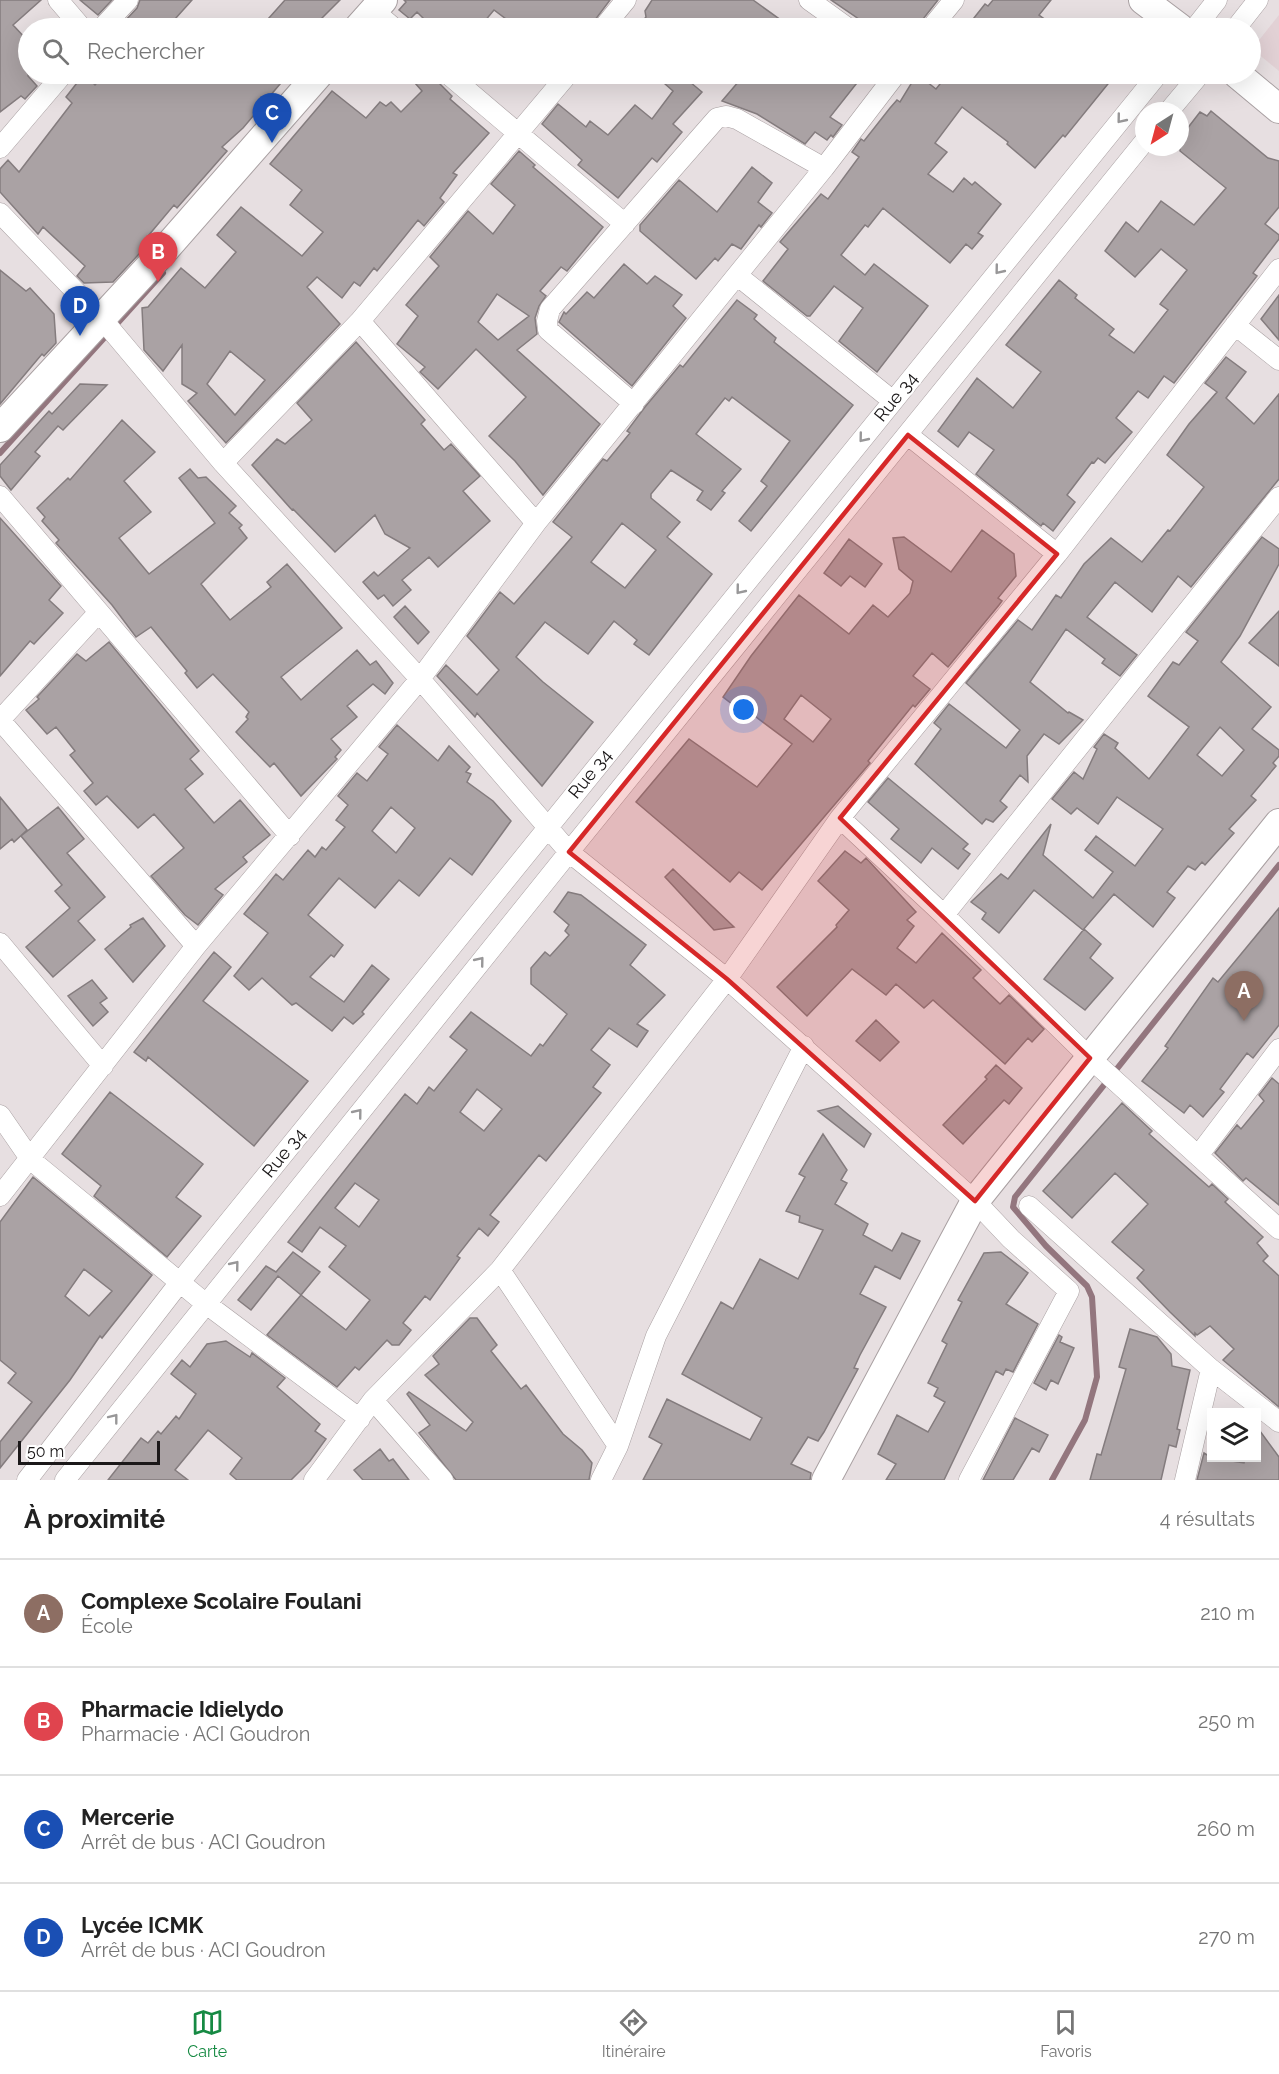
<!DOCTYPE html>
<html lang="fr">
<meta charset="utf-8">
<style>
:root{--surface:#fff;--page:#f6f6f6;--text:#222;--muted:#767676;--line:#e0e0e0;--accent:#168a43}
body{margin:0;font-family:Raleway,sans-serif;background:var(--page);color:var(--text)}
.controls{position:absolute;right:18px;bottom:18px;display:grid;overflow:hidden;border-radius:0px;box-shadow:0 6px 24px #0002}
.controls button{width:54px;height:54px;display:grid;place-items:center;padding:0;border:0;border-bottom:2px solid var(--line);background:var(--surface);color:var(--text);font:30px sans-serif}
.compass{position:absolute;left:1135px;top:102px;width:54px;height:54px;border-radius:50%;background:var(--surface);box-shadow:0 6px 24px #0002;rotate:216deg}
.scale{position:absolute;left:18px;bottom:15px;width:142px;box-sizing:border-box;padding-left:6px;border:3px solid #1b1819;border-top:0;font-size:16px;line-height:21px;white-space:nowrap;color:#1b1819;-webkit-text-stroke:4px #fff;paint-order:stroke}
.you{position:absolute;left:744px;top:710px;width:21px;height:21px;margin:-15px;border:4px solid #fff;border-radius:50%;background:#1a73e8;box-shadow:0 0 0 9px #1a73e833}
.badge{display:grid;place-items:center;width:39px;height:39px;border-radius:50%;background:var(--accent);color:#fff;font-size:20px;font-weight:700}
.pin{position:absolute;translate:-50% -50px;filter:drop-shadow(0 2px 3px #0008)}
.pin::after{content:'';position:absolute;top:32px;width:21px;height:18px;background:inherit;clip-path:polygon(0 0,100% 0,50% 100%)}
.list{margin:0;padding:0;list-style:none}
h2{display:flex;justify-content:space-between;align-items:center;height:78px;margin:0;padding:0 24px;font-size:26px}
h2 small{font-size:20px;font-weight:400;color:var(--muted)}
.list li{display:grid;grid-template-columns:39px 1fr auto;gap:18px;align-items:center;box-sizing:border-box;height:108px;padding:0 24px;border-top:2px solid var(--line)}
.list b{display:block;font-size:22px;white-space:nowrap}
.list p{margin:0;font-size:20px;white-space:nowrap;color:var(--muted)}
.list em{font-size:20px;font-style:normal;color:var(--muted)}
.icon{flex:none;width:33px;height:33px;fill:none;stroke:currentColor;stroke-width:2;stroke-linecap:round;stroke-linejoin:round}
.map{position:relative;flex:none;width:1279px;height:1480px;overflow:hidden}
.search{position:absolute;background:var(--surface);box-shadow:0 6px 24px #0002;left:18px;right:18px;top:18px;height:66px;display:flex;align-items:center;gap:15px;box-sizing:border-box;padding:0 21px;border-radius:33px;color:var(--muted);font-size:22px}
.sheet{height:510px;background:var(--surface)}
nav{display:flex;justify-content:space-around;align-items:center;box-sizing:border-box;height:84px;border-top:2px solid var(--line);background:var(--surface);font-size:16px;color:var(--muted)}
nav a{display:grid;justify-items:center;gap:3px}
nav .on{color:var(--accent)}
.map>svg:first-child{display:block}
</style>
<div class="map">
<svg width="1279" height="1480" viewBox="0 0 1279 1480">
<rect width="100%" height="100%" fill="#e7dfe1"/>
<!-- built -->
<path fill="#e2d1d5" d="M1279 15V71L1252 49Z"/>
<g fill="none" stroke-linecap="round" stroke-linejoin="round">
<!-- stream -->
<path stroke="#93767e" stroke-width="6" d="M0 453 163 273
M1052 1480 1085 1420 1097 1377 1092 1297 1087 1286 1046 1246 1013 1207 1015 1197 1279 865"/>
</g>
<!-- building -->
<path fill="#aaa2a4" stroke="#847c7e" stroke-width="1.5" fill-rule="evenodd" d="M0 0H41L13 25 28 41V76L37 86 25 99 21 96 0 112Z
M80 0H112L98 15Z
M140 0H192L167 28H132L124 22 137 8Z
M285 0H340L312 28H260Z
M404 0H610L589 28H518L494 10 479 28H433L417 12 410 19 399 10 406 2Z
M652 0H753L792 28H637L646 17 645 11Z
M831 0H938L916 28H872Z
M993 0H1051L1039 15 1057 28H966L985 4 988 6Z
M84 74 95 85 105 74H268L280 84 243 128 222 147 227 151 177 208 174 205 148 236 152 240 113 282 84 283 77 276 85 266 43 227 38 234 0 192V169L8 160 19 172 72 103 66 97Z
M424 74H430L452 96 450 99 489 133 453 173 457 175 440 198 444 202 424 226 418 220 377 271 374 268 360 286 354 282 342 298 317 277 307 287 340 324 226 443 188 401 197 393 182 384V345L163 371 144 350 142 308 148 307 181 268 205 288 236 252 217 235 241 207 302 256 323 232 290 205 302 190 270 164 332 91 366 118 380 102 386 106 391 102 401 112 422 91 415 83ZM230 351 265 380 235 415 207 384Z
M675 74H696L690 82 702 92 673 124 682 132 657 162 652 158 618 198 578 165 582 160 542 124 558 104 586 127 590 121 608 135 635 105 652 119 673 91 664 83Z
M745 74H864L830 117 842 125 833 137 831 135 827 140 815 132 805 144 757 114 722 101Z
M917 74 936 89 948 74H1116L1065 137 1063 135 1035 168 1007 144 1008 142 962 107 935 143 947 152 928 174 953 192 964 178 972 185 975 182 1001 204 978 233 983 236 972 249 966 244 950 263 883 208 868 227 865 225 841 255 865 275 874 264 928 306 877 372 839 341 863 308 834 286 810 316H807L763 281 788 249 780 242 821 194 828 199 859 157 852 152 861 139 864 141 890 108 897 100 900 102Z
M1211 111 1268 158 1279 161V207L1265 224 1279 235V239L1253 273 1257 276 1174 383 1164 376 1148 398 1138 391 1116 418 1132 432 1105 463 1098 458 1094 463 1092 462 1067 495 1075 502 1053 531 1043 523 1041 526 976 474 994 450 969 432 958 447 938 431 977 378 1013 408 1041 372 1006 345 1059 280 1077 295 1075 298 1114 329 1109 335 1134 353 1168 310 1160 304 1187 270 1161 249 1135 277 1105 251 1126 222 1138 232 1161 201 1194 225 1226 188 1180 151V138L1200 112 1207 116Z
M519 151 535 165 533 167 603 227 567 271 561 267 540 291 546 296 539 306 535 318 537 334 517 350 600 424 543 495 515 461 489 436 526 397 476 349 438 389 420 372 425 367 397 344 418 316 406 305 439 266 430 257 468 211 493 234 515 205 491 184ZM497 294 529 316 498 340 478 322Z
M752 167 772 183 758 202 772 213 761 227 759 225 741 249 732 244 718 261 715 258 696 279 640 231V225L679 180 717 212Z
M624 264 647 284 655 276 682 295 673 306 686 318 632 386 559 322 564 312 566 314 587 292 594 298Z
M0 270 26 291 30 288 54 314 56 343 44 356 42 354 0 404Z
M1279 295V340L1261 319Z
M737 300 757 315 754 319 776 338 774 342 853 405 751 531 739 521 767 486 761 481 790 441 732 397 729 401 725 398 696 434 741 469 722 491 725 493 711 510 697 500 703 491 671 470 651 494V498L680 522 667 537 712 574 649 655 634 644 637 640 614 621 588 654 545 622 516 657 543 682 593 722 542 786 477 713 475 717 437 676 446 665 477 695 499 670 467 636 500 592 514 604 572 537 553 522 603 459 607 461 630 433 627 431 645 407 680 365 683 367ZM622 523 656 550 625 588 591 562Z
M356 342 425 420 421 424 444 450 451 444 480 476 463 491 490 521 438 567 429 557 402 580 411 590 393 606 384 595 378 599 363 582 374 572 378 576 410 548 385 534 375 515 335 552 293 509 292 510 252 465 277 439 285 444 312 420 297 403Z
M1226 357 1246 372 1226 398 1254 424 1279 394V479L1191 587 1178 576 1152 612 1115 582 1087 617 1137 655 1120 676 1102 663 1105 659 1066 629 1030 682 1068 713 1069 712 1083 720 1059 744 1044 734 1027 756 1028 782 1020 775 1000 801 1007 807 993 822 986 819 982 824 915 764 941 729 934 723 949 704 1006 748 1020 730 966 683 1018 620 1032 630 1056 595 1061 598 1084 564 1111 538 1142 562 1168 530 1170 531 1204 487 1167 455 1189 424 1217 392 1205 383Z
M80 384 107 385 63 430 58 426 35 452 40 456 11 490 0 476V465L49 411 52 414Z
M122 420 155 452 124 481 151 512 119 538 149 574 215 523 179 478 190 469 198 478 206 477 236 506 229 513 242 525 239 528 247 538 201 584 230 620 271 587 267 582 287 564 342 628 281 677 301 700 357 650 370 665 376 661 393 683 385 694 373 684 347 706 357 717 331 739 341 750 335 757 337 759 301 796 274 763 270 767 236 732 248 719 246 717 249 712 213 674 197 688 185 673 187 671 151 627 136 637 112 605 56 543 59 540 42 521 45 517 37 508 68 478 70 480Z
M0 518 61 586 49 600 63 613 34 644 30 641 0 676Z
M982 530 1014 554 1016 576 998 598 1002 601 999 605 948 667 932 653 913 676 930 689 915 707 913 705 868 761 870 763 762 890 739 872 730 882 636 802 689 739 757 787 792 744 740 705 736 707 723 697 751 656 799 595 849 634 873 605 888 617 910 593 913 581 899 569 893 538 904 537 951 572ZM801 695 831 719 813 742 784 719Z
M1262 537 1279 549V564L1240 636 1221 662 1271 707 1252 729 1279 750V756L1273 763 1276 766 1251 796 1256 800 1229 829 1234 833 1205 865 1202 862 1195 870 1188 866 1167 892 1175 898 1153 927 1114 894 1083 930 1034 890 999 933 982 919 986 913 971 902 1001 874 1008 879 1051 824 1043 855 1093 898 1113 872 1085 850 1096 836 1135 866 1163 829 1117 797 1098 824 1077 808 1071 814 1052 799 1074 772 1083 779 1097 749 1094 747 1104 734 1118 743 1115 748 1149 779 1189 727 1148 696 1173 662 1179 665 1198 641 1186 632ZM1220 727 1244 750 1222 776 1197 755Z
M849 539 882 564 865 587 850 576 841 586 824 573Z
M405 606 429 632 418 644 394 617Z
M1279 611V666L1249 643Z
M109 642 199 751 190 759 203 774 185 789 214 823 240 800 270 835 243 857 247 862 215 889 223 895 198 925 185 915 151 876 184 848 154 814 138 828 107 796 96 805 84 791 93 783 70 755 75 751 56 727 47 734 26 710 39 699 37 697 77 654 86 661Z
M397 725 438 761 449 746 470 767 466 772 471 774 467 782 493 801 511 821 472 875 450 858 419 896 399 880 375 908 339 878 308 915 343 945 334 957 331 955 310 977 344 1002 372 965 389 979 362 1012 364 1014 353 1024 344 1017 332 1031 296 1003 292 1005 262 978 249 990 234 976 268 933 244 914 276 874 283 880 308 850 315 857 322 847 326 850 345 827 336 820 348 805 338 796 357 773 367 781 388 754 379 747ZM391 807 415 828 396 853 372 831Z
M888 778 968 844 963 849 970 854 958 869 932 848 921 863 891 839 899 829 868 802Z
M0 797 27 830 14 842 12 839 0 849Z
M58 807 84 839 67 853 105 897 78 921 95 940 53 977 26 947 70 908 55 891 62 885 21 836Z
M845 851 861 863 866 858 916 912 907 920 914 926 897 948 916 963 942 933 981 970 973 978 1000 1004 1009 995 1044 1029 1032 1042 1028 1038 1005 1064 933 1000 924 1008 896 984 886 995 852 969 807 1016 777 987 837 927 836 925 849 910 818 881Z
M673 869 734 927 714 930 665 877Z
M568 892 581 895 646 945 630 965 665 995 637 1024 648 1031 637 1047 609 1028 591 1050 610 1065 593 1087 601 1093 546 1161 539 1155 490 1215 499 1222 488 1236 479 1228 457 1256 460 1258 430 1300 425 1296 403 1323 411 1330 399 1345H392L387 1340 359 1370 355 1367 337 1387 267 1335 301 1295 278 1276 251 1310 238 1300 266 1266 276 1272 293 1252 320 1272 301 1295 346 1330 370 1300 329 1267 346 1246 320 1227 302 1252 288 1242 405 1094 417 1104 429 1087 434 1091 467 1050 450 1037 471 1012 531 1056 540 1044 543 1046 567 1014 531 984V968L545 952 550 956 569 935 565 931 569 925 554 912ZM477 1089 502 1109 484 1131 460 1112ZM355 1183 379 1200 359 1227 335 1208Z
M1279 908V1025L1253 1058 1247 1053 1220 1089 1224 1092 1203 1117 1190 1105 1184 1113 1142 1081 1168 1048 1165 1046 1213 978 1218 982Z
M143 918 165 946 133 982 105 949 131 927 130 925Z
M1084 929 1101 944 1090 958 1113 978 1085 1010 1044 979Z
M214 952 231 967 203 1001 308 1081 254 1146 148 1057 146 1061 134 1052Z
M92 980 107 998 100 1003 108 1012 93 1026 68 996Z
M876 1020 899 1042 880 1061 856 1041Z
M996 1065 1022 1088 1009 1104 1004 1100 963 1144 943 1125 987 1079 985 1077Z
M1272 1078 1279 1084V1205L1246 1178 1243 1181 1215 1153 1237 1125 1241 1129 1264 1101 1259 1095Z
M110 1092 203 1164 176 1197 201 1216 167 1257 94 1196 101 1186 62 1154Z
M1122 1103 1152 1131 1149 1134 1209 1187 1212 1184 1228 1199 1225 1202 1263 1237 1257 1243 1268 1256 1263 1261 1279 1276V1407L1223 1360 1234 1349 1210 1326 1197 1335 1195 1333V1336L1170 1312 1137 1278 1144 1270 1112 1242 1148 1204 1115 1173 1072 1218 1043 1191Z
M838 1106 871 1134 864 1147 818 1111Z
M823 1134 847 1170 841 1180 847 1183 835 1204 868 1224 863 1235 892 1251 902 1233 920 1241 900 1279 875 1266 860 1294 886 1307 860 1355 854 1368 858 1369 824 1432 818 1441 808 1437 791 1464 811 1473 810 1480H643L662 1444 649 1437 667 1399 750 1440 762 1418 682 1374 721 1302 733 1309 760 1259 798 1279 823 1230 799 1222 800 1216 786 1211 805 1177 799 1174Z
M33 1177 152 1275 102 1338 100 1336 70 1380 0 1468V1442L32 1402 8 1383 16 1373 0 1360V1222ZM84 1269 112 1291 89 1316 65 1296Z
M1001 1252 1028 1273 1006 1304 1038 1324 1013 1372 1006 1369 1003 1375 996 1371 944 1480H886L896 1464 878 1454 897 1415 928 1432 945 1402 934 1396 938 1388 928 1383 947 1344 942 1341 962 1302 958 1300 984 1253Z
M470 1318H477L491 1337 497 1345 491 1351 521 1389 526 1385 563 1434 582 1450 592 1463 589 1480H456L419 1433 430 1425 407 1394 409 1392 466 1431 473 1422 425 1375 439 1364 433 1356Z
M1130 1329 1157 1337 1171 1354 1172 1366 1190 1370 1177 1429 1180 1430 1176 1447 1169 1445 1161 1480H1090L1097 1454 1101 1455 1126 1369 1119 1367Z
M1059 1335 1062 1337 1060 1342 1074 1348 1058 1384 1051 1380 1046 1390 1034 1383Z
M226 1341 250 1357 252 1353 285 1378 277 1387 320 1424 315 1431 326 1439 310 1461 291 1480H237L230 1474 242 1458 208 1430 175 1470 188 1480H108L141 1438 148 1443 158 1431 161 1434 176 1416 179 1419 196 1394 171 1374 182 1360 190 1367 207 1344Z
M1015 1418 1048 1435 1039 1452 1032 1448 1013 1480H983Z
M1257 1427 1279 1457V1480H1197L1204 1453 1212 1458 1244 1463 1245 1458H1257Z
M380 1449 389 1461 393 1459 409 1480H363L354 1470Z"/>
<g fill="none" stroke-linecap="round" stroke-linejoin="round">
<defs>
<path id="street" d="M58 0 82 28
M809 0 848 28
M374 11 394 28
M102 28 128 0
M603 28 626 0
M931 28 954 0
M1195 28 1217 0
M1236 28 1258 0
M448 74 625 224
M1169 111 1200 74
M0 148 63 74
M0 213 102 319 223 463 420 679 569 852 727 979 975 1201 1011 1239 1069 1291 969 1480
M738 276 893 401
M360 321 536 523
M1235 325 1279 360
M634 404 548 330 547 321 550 309 717 118 726 116 737 119 824 168
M908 435 1057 554
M223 463 360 321 568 74
M0 496 290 836
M0 720 196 946
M0 720 99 612
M840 818 944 915 1090 1058 1279 1229
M944 915 1279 497
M0 943 103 1066
M0 1115 31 1160 205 1303 360 1419
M1198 1156 1279 1049
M0 1196 196 946 420 679 536 523 824 168 896 74
M1029 1206 1211 1369 1279 1422
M500 1270 618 1446
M373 1400 443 1480
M27 1480 180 1282 1158 74
M65 1480 569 852 1144 142
M314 1480 373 1400 500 1270 727 979 840 818 1057 554 1279 269
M601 1480 618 1446 656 1336 804 1046
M1185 1480 1211 1369"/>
<path id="secondary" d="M1143 0 1180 28
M358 28 383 0
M1237 74 1279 109
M0 428 162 253 319 74
M826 1480 975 1201 1279 823"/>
</defs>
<!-- street casing -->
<use href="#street" stroke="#a9a0a2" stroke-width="21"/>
<!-- secondary casing -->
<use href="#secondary" stroke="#a9a0a2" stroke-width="30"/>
<!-- street -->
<use href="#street" stroke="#fff" stroke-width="20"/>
<!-- secondary -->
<use href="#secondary" stroke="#fff" stroke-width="28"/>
</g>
<!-- one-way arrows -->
<defs><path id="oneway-chevron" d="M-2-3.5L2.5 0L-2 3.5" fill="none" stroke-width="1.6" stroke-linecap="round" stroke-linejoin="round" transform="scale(1.5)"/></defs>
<g stroke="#989798">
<use href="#oneway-chevron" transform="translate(1121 119) rotate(129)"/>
<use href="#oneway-chevron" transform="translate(999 270) rotate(129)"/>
<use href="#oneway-chevron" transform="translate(863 438) rotate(129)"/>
<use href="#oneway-chevron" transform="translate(740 590) rotate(129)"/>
<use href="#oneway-chevron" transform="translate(480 961) rotate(-51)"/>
<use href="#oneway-chevron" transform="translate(358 1113) rotate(-51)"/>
<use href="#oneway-chevron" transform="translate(235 1265) rotate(-51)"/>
<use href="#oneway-chevron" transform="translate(114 1418) rotate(-52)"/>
</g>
<!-- marked area -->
<path fill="#d62828" fill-opacity="0.2" stroke="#d62828" stroke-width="4.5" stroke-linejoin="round" d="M908 435 1057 554 840 818 1090 1058 975 1201 727 979 569 852Z"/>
<g text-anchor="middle" stroke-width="4.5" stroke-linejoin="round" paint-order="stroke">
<!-- street labels -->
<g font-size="18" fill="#1b1819" stroke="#fff">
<text transform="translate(896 397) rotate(-51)" y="6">Rue 34</text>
<text transform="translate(590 774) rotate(-51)" y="6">Rue 34</text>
<text transform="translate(284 1153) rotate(-51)" y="6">Rue 34</text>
</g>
</g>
</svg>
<div class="controls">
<button><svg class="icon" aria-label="layers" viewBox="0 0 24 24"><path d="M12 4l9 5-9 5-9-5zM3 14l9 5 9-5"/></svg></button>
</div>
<svg class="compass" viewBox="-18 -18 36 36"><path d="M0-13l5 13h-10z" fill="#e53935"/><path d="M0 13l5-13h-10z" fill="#767676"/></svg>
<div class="scale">50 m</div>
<div class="you"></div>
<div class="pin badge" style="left:1244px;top:1021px;background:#8d6e63">A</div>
<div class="pin badge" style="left:158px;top:282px;background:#e0444e">B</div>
<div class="pin badge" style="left:272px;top:143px;background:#1a4fb4">C</div>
<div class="pin badge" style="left:80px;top:336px;background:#1a4fb4">D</div>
<div class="search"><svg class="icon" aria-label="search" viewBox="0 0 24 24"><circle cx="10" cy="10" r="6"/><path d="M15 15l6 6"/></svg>Rechercher</div>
</div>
<section class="sheet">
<h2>À proximité<small>4 résultats</small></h2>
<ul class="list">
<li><span class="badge" style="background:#8d6e63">A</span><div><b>Complexe Scolaire Foulani</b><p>École</p></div><em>210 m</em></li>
<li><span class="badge" style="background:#e0444e">B</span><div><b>Pharmacie Idielydo</b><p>Pharmacie · ACI Goudron</p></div><em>250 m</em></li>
<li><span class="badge" style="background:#1a4fb4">C</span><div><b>Mercerie</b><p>Arrêt de bus · ACI Goudron</p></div><em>260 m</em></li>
<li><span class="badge" style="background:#1a4fb4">D</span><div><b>Lycée ICMK</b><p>Arrêt de bus · ACI Goudron</p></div><em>270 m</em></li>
</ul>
</section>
<nav>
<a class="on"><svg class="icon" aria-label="map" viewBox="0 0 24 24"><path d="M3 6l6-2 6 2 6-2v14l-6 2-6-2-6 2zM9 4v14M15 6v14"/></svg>Carte</a>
<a><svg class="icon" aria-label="directions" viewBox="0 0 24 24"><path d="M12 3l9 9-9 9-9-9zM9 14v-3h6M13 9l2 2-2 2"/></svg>Itinéraire</a>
<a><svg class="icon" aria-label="saved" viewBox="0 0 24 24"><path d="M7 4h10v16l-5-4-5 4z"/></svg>Favoris</a>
</nav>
